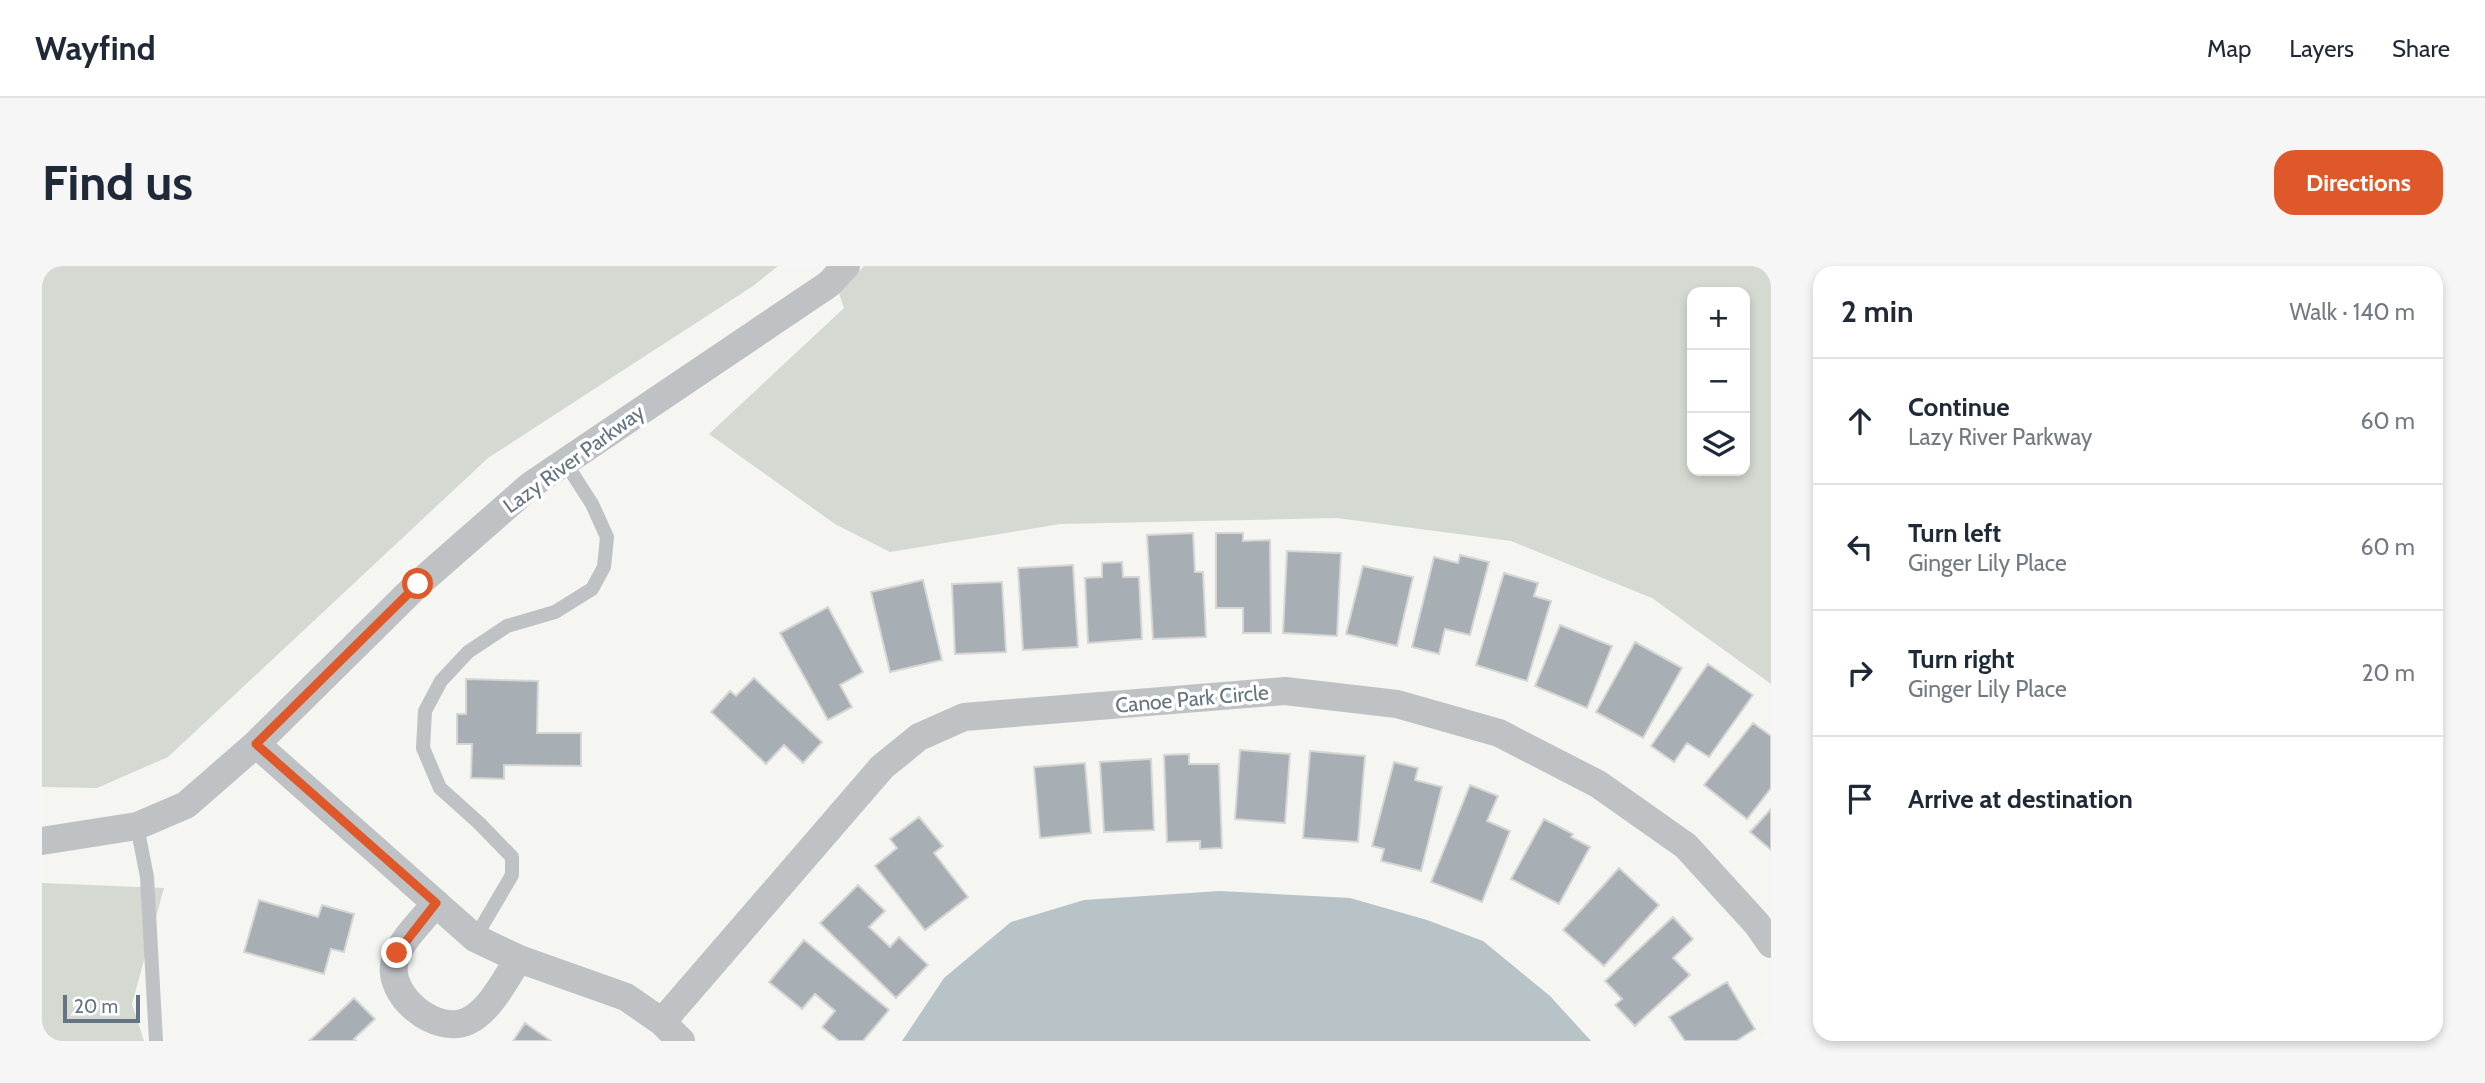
<!DOCTYPE html>
<meta charset="utf-8">
<style>
:root{--surface:#fff;--page:#f6f6f7;--text:#1f2937;--muted:#747a83;--line:#e0e1e3;--accent:#de5829}
body{margin:0;font-family:Cabin,sans-serif;background:var(--page);color:var(--text)}
.controls{position:absolute;right:21px;top:21px;display:grid;overflow:hidden;border-radius:14px;box-shadow:0 4px 10px #0003}
.controls button{width:63px;height:63px;display:grid;place-items:center;padding:0;border:0;border-bottom:2px solid var(--line);background:var(--surface);color:var(--text);font:35px sans-serif}
.scale{position:absolute;left:21px;bottom:18px;width:77px;box-sizing:border-box;padding-left:7px;border:4px solid #657482;border-top:0;font-size:19px;line-height:24px;white-space:nowrap;color:#657482;-webkit-text-stroke:5px #fff;paint-order:stroke}
.stop{position:absolute;width:21px;height:21px;margin:-16px;border:5px solid #de5829;border-radius:50%;background:#fff}
.stop.end{background:#de5829;border-color:#fff;box-shadow:0 2px 7px #0008}
.list{margin:0;padding:0;list-style:none}
h2{display:flex;justify-content:space-between;align-items:center;height:91px;margin:0;padding:0 28px;font-size:30px}
h2 small{font-size:23px;font-weight:400;color:var(--muted)}
.list li{display:grid;grid-template-columns:46px 1fr auto;gap:21px;align-items:center;box-sizing:border-box;height:126px;padding:0 28px;border-top:2px solid var(--line)}
.list b{display:block;font-size:26px;white-space:nowrap}
.list p{margin:0;font-size:23px;white-space:nowrap;color:var(--muted)}
.list em{font-size:23px;font-style:normal;color:var(--muted)}
.icon{flex:none;width:38px;height:38px;fill:none;stroke:currentColor;stroke-width:2;stroke-linecap:round;stroke-linejoin:round}
.map{position:relative;flex:none;width:1729px;height:775px;overflow:hidden;border-radius:21px}
header{display:flex;align-items:center;gap:42px;box-sizing:border-box;height:98px;padding:0 35px;background:var(--surface);border-bottom:2px solid var(--line)}
header strong{font-size:33px}
nav{display:flex;gap:38px;margin-inline-start:auto;font-size:24px}
.intro{display:flex;align-items:center;justify-content:space-between;box-sizing:border-box;height:168px;padding:0 42px}
h1{margin:0;font-size:49px}
.button{padding:18px 32px;border-radius:21px;background:var(--accent);color:#fff;font-size:24px;font-weight:700}
main{display:flex;gap:42px;padding:0 42px}
aside{flex:1;background:var(--surface);border-radius:21px;box-shadow:0 4px 10px #0003}
.map>svg:first-child{display:block}
</style>
<header>
<strong>Wayfind</strong>
<nav><a>Map</a><a>Layers</a><a>Share</a></nav>
</header>
<div class="intro"><h1>Find us</h1><a class="button">Directions</a></div>
<main>
<div class="map">
<svg width="1729" height="775" viewBox="0 0 1729 775">
<rect width="100%" height="100%" fill="#f5f5f1"/>
<!-- green -->
<path fill="#d4dad1" fill-rule="evenodd" d="M0 0H736L711 20 446 192 126 491 55 522 0 521Z
M822 0H1729V418L1610 332 1469 275 1295 252 1018 258 848 286 793 258 667 168 802 42 797 27ZM1650 26H1703V205H1650Z
M0 617 122 622 90 738 102 775H0Z"/>
<!-- water -->
<path fill="#b8c3c8" d="M1178 625 1308 632 1385 654 1441 675 1508 730 1549 775H860L902 712 969 656 1042 634Z"/>
<!-- building -->
<path fill="#a7aeb4" stroke="#d6d6d4" stroke-width="2" d="M1151 267 1153 306H1161L1164 371 1111 373 1105 269Z
M1174 267H1201V275L1228 274 1229 367H1201V342H1174Z
M1245 285 1299 287 1295 370 1241 367Z
M1418 289 1447 296 1428 369 1403 363 1397 388 1370 381 1392 291 1416 297Z
M1080 296 1081 311H1097L1100 373 1046 377 1043 312 1060 311V297Z
M1031 299 1036 381 981 384 976 302Z
M1321 300 1371 311 1355 380 1304 368Z
M1462 307 1496 317 1492 330 1509 335 1485 415 1434 399Z
M881 314 900 394 848 406 829 326Z
M960 316 964 386 913 388 910 318Z
M786 341 821 406 798 419 810 441 786 454 738 367Z
M1518 359 1570 380 1545 442 1493 420Z
M1593 376 1640 402 1601 472 1554 446Z
M1666 398 1711 429 1667 491 1645 477 1632 496 1609 480Z
M712 412 780 476 761 497 742 479 724 498 669 446 688 425 694 430Z
M424 413 496 415 495 467H539V500L462 499V513L429 512 430 478H415V448H424Z
M1711 457 1729 470V522L1705 553 1662 519Z
M1198 484 1248 488 1243 557 1193 553Z
M1268 485 1323 490 1316 576 1261 572Z
M1147 488V498H1177L1180 582 1158 583V575L1125 576 1122 489Z
M1109 493 1112 564 1062 566 1058 496Z
M1352 496 1376 502 1373 514 1400 521 1379 605 1339 595 1342 583 1330 580Z
M1043 497 1049 567 998 572 992 501Z
M1428 519 1456 530 1445 555 1468 565 1440 636 1389 616Z
M1729 543V584L1708 566Z
M877 551 901 580 892 587 926 631 883 664 833 600 855 582 848 573Z
M1502 553 1531 568 1529 571 1548 581 1517 638 1469 613Z
M1577 602 1617 639 1562 700 1521 664Z
M816 619 843 645 827 661 848 681 857 671 886 699 854 732 778 657Z
M217 634 276 651 280 639 312 648 302 686 289 683 282 708 202 686Z
M1631 651 1651 673 1631 692 1648 709 1593 760 1573 739 1580 733 1563 715Z
M762 674 847 744 821 775H797L780 761 793 745 773 728 760 743 727 716Z
M1685 716 1713 763 1694 775H1643L1627 751Z
M312 732 333 753 312 773 314 775H267Z
M483 757 509 775H471Z"/>
<g fill="none" stroke-linecap="round" stroke-linejoin="round">
<!-- service -->
<path stroke="#bec2c5" stroke-width="14" d="M95 560 105 611 114 775
M433 672 470 609V591L437 557 398 522 381 482 383 445 399 415 426 386 465 360 513 346 550 323 562 301 565 271 550 238 523 196"/>
<!-- minor -->
<path stroke="#bec2c5" stroke-width="28" d="M214 478 433 672 477 693 584 731 620 756 639 775
M0 575 95 560 144 539 214 478 376 318 489 219 787 18 804 0
M394 637C381 654 359 673 353 694 343 729 394 770 426 755 449 744 463 713 477 693
M620 756 840 501 877 471 922 451 1243 425 1355 438 1457 467 1556 518 1644 580 1715 658 1729 678"/>
</g>
<g fill="none" stroke-linecap="round" stroke-linejoin="round">
<!-- route -->
<path stroke="#de5829" stroke-width="9" d="M355 687 394 637 214 478 376 318"/>
</g>
<g text-anchor="middle" stroke-width="7" stroke-linejoin="round" paint-order="stroke">
<!-- street labels -->
<g font-size="21" fill="#657482" stroke="#fff">
<text transform="translate(532 193) rotate(-36)" y="7">Lazy River Parkway</text>
<text transform="translate(1150 433) rotate(-5)" y="7">Canoe Park Circle</text>
</g>
</g>
</svg>
<div class="controls">
<button>+</button>
<button>−</button>
<button><svg class="icon" aria-label="layers" viewBox="0 0 24 24"><path d="M12 4l9 5-9 5-9-5zM3 14l9 5 9-5"/></svg></button>
</div>
<div class="scale">20 m</div>
<div class="stop" style="left:376px;top:318px"></div>
<div class="stop end" style="left:355px;top:687px"></div>
</div>
<aside>
<h2>2 min<small>Walk · 140 m</small></h2>
<ul class="list">
<li><svg class="icon" aria-label="ahead" viewBox="0 0 24 24"><path d="M12 20V5M6 11l6-6 6 6"/></svg><div><b>Continue</b><p>Lazy River Parkway</p></div><em>60 m</em></li>
<li><svg class="icon" aria-label="left" viewBox="0 0 24 24"><path d="M17 20v-9H6M10 6l-5 5 5 5"/></svg><div><b>Turn left</b><p>Ginger Lily Place</p></div><em>60 m</em></li>
<li><svg class="icon" aria-label="right" viewBox="0 0 24 24"><path d="M7 20v-9h11M14 6l5 5-5 5"/></svg><div><b>Turn right</b><p>Ginger Lily Place</p></div><em>20 m</em></li>
<li><svg class="icon" aria-label="arrive" viewBox="0 0 24 24"><path d="M6 21V4h12l-3 4 3 4H6"/></svg><div><b>Arrive at destination</b></div></li>
</ul>
</aside>
</main>
